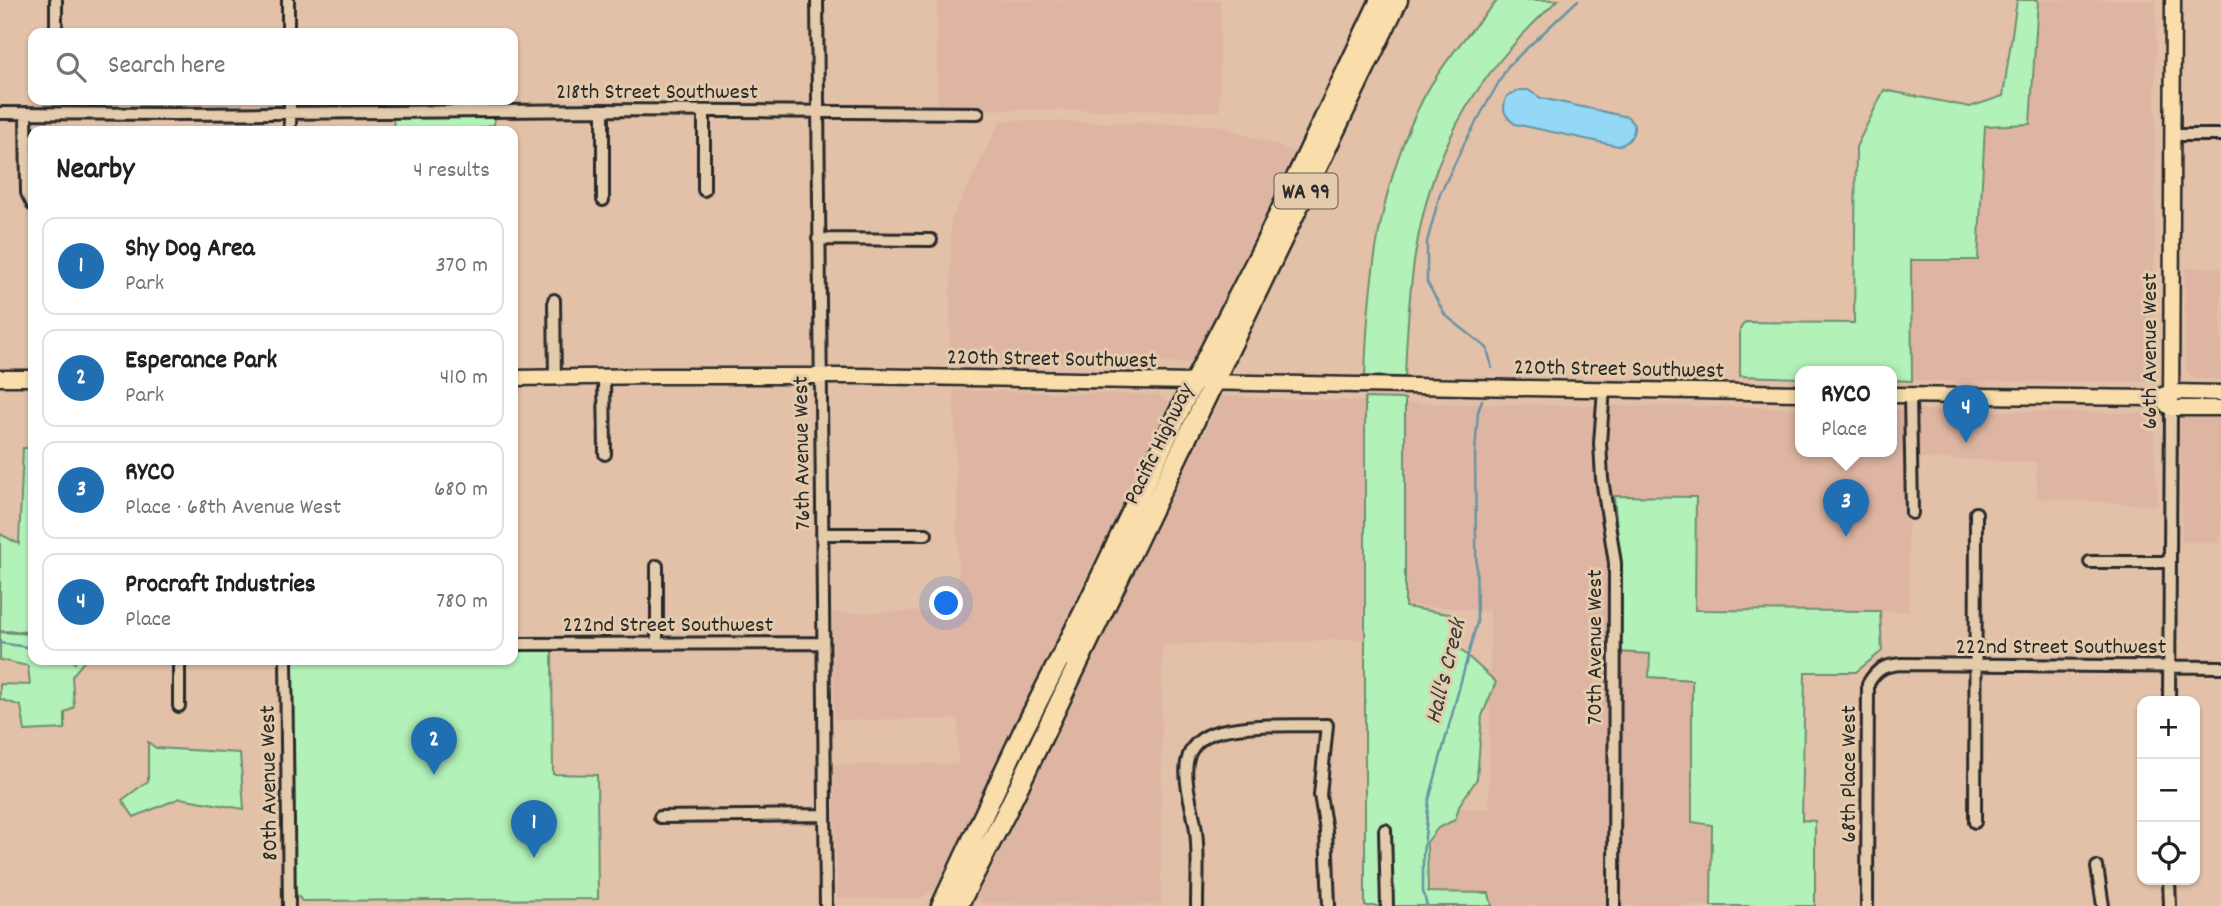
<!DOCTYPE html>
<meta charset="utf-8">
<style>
:root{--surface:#fff;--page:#f6f6f6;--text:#202124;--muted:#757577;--line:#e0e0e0;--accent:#1f6fb2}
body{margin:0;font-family:Dekko,sans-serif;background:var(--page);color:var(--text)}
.controls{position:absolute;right:21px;bottom:21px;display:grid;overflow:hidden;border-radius:14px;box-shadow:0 2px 5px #0004}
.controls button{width:63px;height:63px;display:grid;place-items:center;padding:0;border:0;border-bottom:2px solid var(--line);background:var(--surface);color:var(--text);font:35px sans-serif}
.you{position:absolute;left:947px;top:604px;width:24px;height:24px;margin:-18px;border:5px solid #fff;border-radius:50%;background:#1a73e8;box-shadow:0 0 0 10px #1a73e833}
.badge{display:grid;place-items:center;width:46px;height:46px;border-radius:50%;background:var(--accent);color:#fff;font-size:23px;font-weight:700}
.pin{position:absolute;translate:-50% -58px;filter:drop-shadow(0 2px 4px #0008)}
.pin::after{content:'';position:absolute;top:37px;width:24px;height:21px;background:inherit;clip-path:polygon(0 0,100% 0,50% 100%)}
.popup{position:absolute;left:1795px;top:366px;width:102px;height:91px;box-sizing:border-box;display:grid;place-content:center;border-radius:14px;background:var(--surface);filter:drop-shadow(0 2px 5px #0005);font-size:23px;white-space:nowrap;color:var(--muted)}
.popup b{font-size:26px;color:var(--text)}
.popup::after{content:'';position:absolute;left:50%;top:100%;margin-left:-14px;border:14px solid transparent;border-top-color:var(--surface)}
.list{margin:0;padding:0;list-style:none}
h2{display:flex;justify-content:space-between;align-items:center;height:91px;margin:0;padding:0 28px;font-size:30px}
h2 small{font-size:23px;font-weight:400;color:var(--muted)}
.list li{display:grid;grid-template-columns:46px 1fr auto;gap:21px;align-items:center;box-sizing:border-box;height:98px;margin:0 14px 14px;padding:0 14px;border:2px solid var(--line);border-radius:14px}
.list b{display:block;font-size:26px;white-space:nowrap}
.list p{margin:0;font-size:23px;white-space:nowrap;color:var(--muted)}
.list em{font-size:23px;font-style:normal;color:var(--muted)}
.icon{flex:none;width:38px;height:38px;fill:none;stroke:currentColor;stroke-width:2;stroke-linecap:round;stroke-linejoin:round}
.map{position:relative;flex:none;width:2221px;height:906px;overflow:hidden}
.search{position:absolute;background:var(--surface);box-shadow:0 2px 5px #0004;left:28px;top:28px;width:490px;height:77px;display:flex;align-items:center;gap:18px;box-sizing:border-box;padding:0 24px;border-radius:14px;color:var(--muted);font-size:26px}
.panel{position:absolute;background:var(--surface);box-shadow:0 2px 5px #0004;left:28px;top:126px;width:490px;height:539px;border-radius:14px}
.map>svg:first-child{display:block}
</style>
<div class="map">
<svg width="2221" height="906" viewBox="0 0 2221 906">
<rect width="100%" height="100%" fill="#e3c0a8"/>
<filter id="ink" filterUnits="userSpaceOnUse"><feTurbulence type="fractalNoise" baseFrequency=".0143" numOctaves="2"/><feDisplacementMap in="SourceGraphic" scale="14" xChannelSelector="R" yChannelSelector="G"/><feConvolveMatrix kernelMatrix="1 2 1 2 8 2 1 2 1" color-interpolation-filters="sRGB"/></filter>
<g filter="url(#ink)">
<!-- built -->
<path fill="#deb5a3" d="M937 0H1220V111L937 109Z
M2036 0H2156L2154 374 2146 382 1912 381 1911 260H1978L1985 125 2030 124Z
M1001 120 1218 125 1296 152 1192 363 950 362 951 220Z
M2185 268H2221V380L2193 378 2186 369Z
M954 390 1159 395 1168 402V408L936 888 922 898H837L834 765 958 764V719L834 720 833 613 939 611 959 595Z
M1222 396 1365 401 1363 639 1162 645 1161 905 981 903 977 897 985 877Z
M1404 403 1800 408V451H1892V409L1907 410 1909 611 1694 610 1695 498 1614 497 1620 557 1650 654 1649 677 1692 680V822L1712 825 1711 906H1435L1430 893 1429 841 1440 807 1489 809 1490 611 1406 605Z
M1918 410 2143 413 2153 423 2158 506 2037 498 2036 462 1916 458Z
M2184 416 2221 417V543L2182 542 2180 420Z"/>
<!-- green -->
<path fill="#b2f1b8" stroke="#6e8e72" stroke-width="2" d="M1498 0H1558C1515 39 1475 85 1450 138 1414 212 1408 296 1405 377L1365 376C1368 281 1379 183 1424 97 1443 62 1471 29 1498 0Z
M2017 0H2038L2030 124 1985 126 1978 260H1911L1912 381 1892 380V371H1800V378L1740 376V329L1745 322 1854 323 1856 147 1884 90 1970 107 2003 96Z
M495 116 494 125 470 131H394L393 118Z
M1365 398 1405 399V607L1454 615 1461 650 1496 682 1482 716 1477 779 1460 804 1455 820 1438 828 1427 842 1428 892 1489 893 1492 906H1365Z
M23 448H33V632L0 631V534L19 544Z
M1614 496 1696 497 1695 610 1880 611 1882 651 1856 672H1805L1802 820 1815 821V906H1711L1712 825 1692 822V680L1649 677 1650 654 1619 652 1620 557Z
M0 632 33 634V660H89H85L72 676 74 707 65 713V729L25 731 21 706 0 699V684L30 685 28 666 0 660Z
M513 649H552L553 774 597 775 598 899 302 901 293 890V660H513Z
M148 742 156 748 240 753 244 809 180 798 134 817 122 800 148 781Z"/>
<!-- water -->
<path fill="#93d8f5" stroke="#6993a4" stroke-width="2" d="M1519 90H1528L1541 98 1628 117 1634 125C1635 136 1628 143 1618 146L1515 124C1504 116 1501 109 1507 96Z"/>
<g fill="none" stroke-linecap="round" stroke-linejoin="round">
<!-- stream -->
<path stroke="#6993a4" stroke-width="2.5" d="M1492 368 1487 348 1445 315 1427 282V242L1440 194 1465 142 1508 66 1578 0
M0 643 33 648
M73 660 75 663
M1427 906 1423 891V855L1429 800 1477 622 1475 453 1478 412 1482 400"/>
<defs>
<path id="minor" d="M56 0V33
M288 0V33
M817 0 826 906
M704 111V190
M0 113 175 114 603 110 978 113
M26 113 27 193 33 205
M290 131V100
M2172 135H2221
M603 200V110
M818 239 931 240
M554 300 555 378
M604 378 605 454
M1604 389 1600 443 1602 479 1615 563 1614 906
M1910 396 1912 513
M822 534H926
M2090 562H2170
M657 566V644
M513 644 823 643
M179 660V706
M286 660 289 906
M2169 701 2171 408
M660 817 824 815
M1975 822 1976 513
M1385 830 1387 906
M2097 867 2103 906
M2169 880 2170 906
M1197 906C1197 881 1199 856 1196 831 1192 795 1166 745 1220 731 1254 723 1292 726 1327 725L1320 795 1326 830 1329 906
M1867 906 1868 684C1876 669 1885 665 1902 664L2221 667"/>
<path id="major" d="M0 378H33
M513 378 657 376H859L1800 393
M1892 395 2154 398 2171 392 2221 393
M2165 404 2171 408H2221
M2171 408 2173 0
M1071 660 1091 611"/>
<path id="highway" d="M941 906 1021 735 1088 603 1184 401 1264 245 1380 0
M958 906 1006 813 1398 0"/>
</defs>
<!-- minor casing -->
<use href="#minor" stroke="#2b2b2b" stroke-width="16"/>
<!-- major casing -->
<use href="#major" stroke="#2b2b2b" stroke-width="19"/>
<!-- highway casing -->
<use href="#highway" stroke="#2b2b2b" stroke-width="23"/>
<!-- minor -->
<use href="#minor" stroke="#e4cbac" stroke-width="10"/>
<!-- major -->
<use href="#major" stroke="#f9deab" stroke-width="14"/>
<!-- highway -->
<use href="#highway" stroke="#f9deab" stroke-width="18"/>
</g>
</g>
<g text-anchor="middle" stroke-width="6" stroke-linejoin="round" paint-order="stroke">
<!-- shield labels -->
<rect fill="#e4cbac" stroke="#625b52" stroke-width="2" x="1274.5" y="173.5" width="63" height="35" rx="5"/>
<g font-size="21" font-weight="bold" fill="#2b2b2b">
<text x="1306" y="198">WA 99</text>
</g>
<!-- street labels -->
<g font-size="23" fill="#2b2b2b" stroke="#e4cbac">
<text x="657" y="98">218th Street Southwest</text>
<text transform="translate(2148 351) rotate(-90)" y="8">66th Avenue West</text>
<text transform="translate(1052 357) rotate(1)" y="8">220th Street Southwest</text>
<text transform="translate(1619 367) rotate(1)" y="8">220th Street Southwest</text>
<text transform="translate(1157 443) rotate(-64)" y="8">Pacific Highway</text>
<text transform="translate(800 453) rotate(-91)" y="8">76th Avenue West</text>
<text x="668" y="631">222nd Street Southwest</text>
<text x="2061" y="653">222nd Street Southwest</text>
<text transform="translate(1593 647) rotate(-90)" y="8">70th Avenue West</text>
<text transform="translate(1847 774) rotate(-90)" y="8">68th Place West</text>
<text transform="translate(267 783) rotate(-91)" y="8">80th Avenue West</text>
</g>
<!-- water labels -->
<g font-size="24" font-style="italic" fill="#353c3f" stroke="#e4cbac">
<text transform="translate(1444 671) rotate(-76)" y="8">Hall's Creek</text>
</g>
</g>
</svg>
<div class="controls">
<button>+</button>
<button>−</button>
<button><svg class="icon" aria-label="locate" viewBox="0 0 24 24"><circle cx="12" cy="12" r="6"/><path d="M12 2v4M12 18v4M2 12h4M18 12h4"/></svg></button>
</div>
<div class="you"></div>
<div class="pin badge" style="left:534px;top:858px">1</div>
<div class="pin badge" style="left:434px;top:775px">2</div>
<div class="pin badge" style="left:1846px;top:537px">3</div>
<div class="popup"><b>RYCO</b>Place</div>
<div class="pin badge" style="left:1966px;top:443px">4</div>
<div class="search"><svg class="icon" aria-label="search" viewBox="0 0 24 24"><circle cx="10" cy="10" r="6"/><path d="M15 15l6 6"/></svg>Search here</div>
<section class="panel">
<h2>Nearby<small>4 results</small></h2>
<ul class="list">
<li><span class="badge">1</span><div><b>Shy Dog Area</b><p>Park</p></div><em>370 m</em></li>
<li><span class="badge">2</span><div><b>Esperance Park</b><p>Park</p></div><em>410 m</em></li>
<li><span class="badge">3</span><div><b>RYCO</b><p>Place · 68th Avenue West</p></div><em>680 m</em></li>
<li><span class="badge">4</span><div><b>Procraft Industries</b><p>Place</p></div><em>780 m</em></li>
</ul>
</section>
</div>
